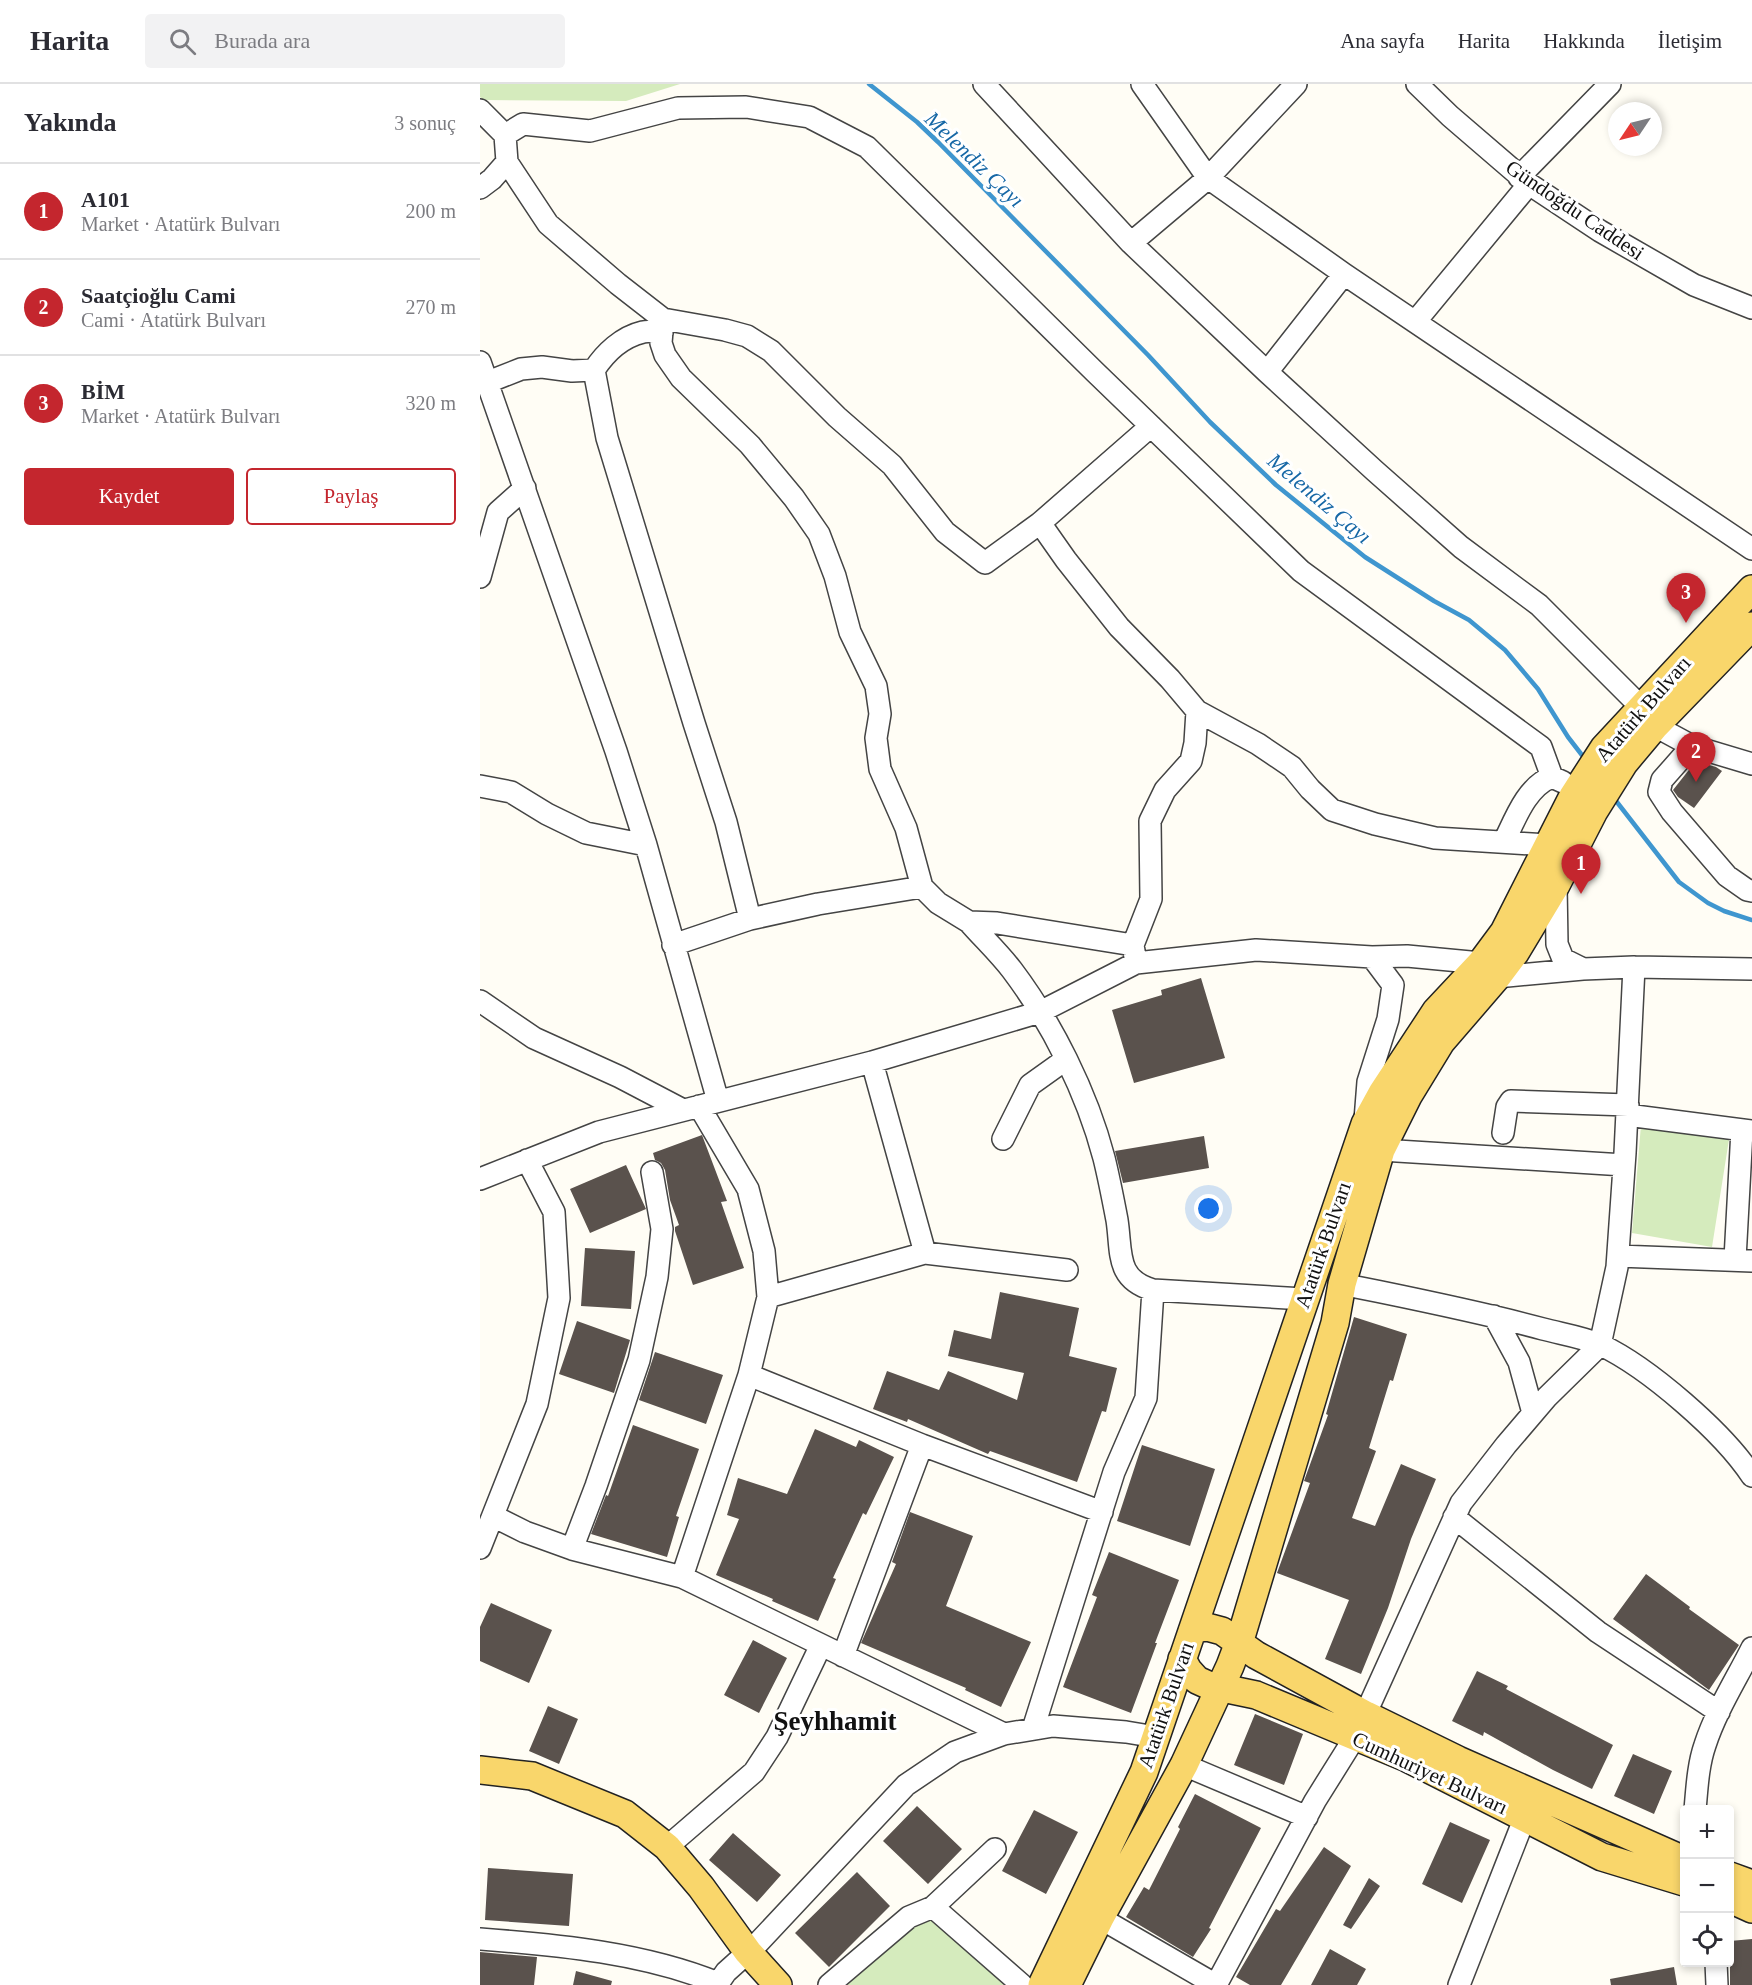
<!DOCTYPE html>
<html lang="tr">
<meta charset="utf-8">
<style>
:root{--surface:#fff;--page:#f2f2f3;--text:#2b2b33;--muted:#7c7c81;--line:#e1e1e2;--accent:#c4262e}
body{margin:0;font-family:Georgia,serif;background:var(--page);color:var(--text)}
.controls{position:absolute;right:18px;bottom:18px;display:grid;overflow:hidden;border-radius:6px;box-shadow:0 3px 9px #0003}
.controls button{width:54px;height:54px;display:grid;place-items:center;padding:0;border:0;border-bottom:2px solid var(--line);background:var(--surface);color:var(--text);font:30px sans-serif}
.compass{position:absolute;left:1128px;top:18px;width:54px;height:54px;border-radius:50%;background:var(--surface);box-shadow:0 3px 9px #0003;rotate:235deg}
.you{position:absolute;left:729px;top:1125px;width:21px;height:21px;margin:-15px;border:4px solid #fff;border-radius:50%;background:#1a73e8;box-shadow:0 0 0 9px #1a73e833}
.badge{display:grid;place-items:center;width:39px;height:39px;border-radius:50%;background:var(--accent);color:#fff;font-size:20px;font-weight:700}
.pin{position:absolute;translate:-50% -50px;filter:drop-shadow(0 2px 3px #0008)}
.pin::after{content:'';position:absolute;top:32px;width:21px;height:18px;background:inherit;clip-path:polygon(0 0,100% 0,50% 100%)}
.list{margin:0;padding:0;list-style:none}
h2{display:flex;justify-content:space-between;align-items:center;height:78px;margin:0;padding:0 24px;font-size:26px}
h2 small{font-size:20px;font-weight:400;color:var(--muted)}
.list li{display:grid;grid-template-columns:39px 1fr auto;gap:18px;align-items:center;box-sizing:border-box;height:96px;padding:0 24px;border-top:2px solid var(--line)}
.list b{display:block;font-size:22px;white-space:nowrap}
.list p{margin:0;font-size:20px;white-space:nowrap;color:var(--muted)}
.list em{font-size:20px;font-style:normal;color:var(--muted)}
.actions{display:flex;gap:12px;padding:18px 24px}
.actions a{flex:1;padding:14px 0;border:2px solid var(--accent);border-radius:6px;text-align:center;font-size:21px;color:var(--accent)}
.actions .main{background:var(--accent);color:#fff}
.icon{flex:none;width:33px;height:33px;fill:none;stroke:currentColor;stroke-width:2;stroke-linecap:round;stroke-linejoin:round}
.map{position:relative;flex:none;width:1272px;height:1901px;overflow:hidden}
header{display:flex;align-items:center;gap:36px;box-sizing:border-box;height:84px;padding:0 30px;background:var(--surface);border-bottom:2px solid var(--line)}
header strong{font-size:28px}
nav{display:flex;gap:33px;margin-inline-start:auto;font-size:21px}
.search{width:420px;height:54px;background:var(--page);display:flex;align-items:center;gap:15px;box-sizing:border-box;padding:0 21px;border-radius:6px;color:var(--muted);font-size:22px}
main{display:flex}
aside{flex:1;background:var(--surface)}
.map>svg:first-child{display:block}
</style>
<header>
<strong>Harita</strong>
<div class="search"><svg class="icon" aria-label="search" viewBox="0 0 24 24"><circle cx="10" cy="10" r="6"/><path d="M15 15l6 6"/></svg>Burada ara</div>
<nav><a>Ana sayfa</a><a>Harita</a><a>Hakkında</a><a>İletişim</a></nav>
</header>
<main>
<aside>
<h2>Yakında<small>3 sonuç</small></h2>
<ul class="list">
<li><span class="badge">1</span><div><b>A101</b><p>Market · Atatürk Bulvarı</p></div><em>200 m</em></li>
<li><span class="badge">2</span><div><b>Saatçioğlu Cami</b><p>Cami · Atatürk Bulvarı</p></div><em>270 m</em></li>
<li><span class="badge">3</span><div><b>BİM</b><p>Market · Atatürk Bulvarı</p></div><em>320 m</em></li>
</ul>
<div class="actions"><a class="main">Kaydet</a><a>Paylaş</a></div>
</aside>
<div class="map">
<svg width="1272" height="1901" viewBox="0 0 1272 1901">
<rect width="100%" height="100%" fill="#fffdf5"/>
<!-- green -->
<path fill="#d5ebbd" d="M0 0H200L146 17 3 16 0 13Z
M1161 1041 1250 1049 1232 1163 1152 1149Z
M445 1822 534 1901H362Z"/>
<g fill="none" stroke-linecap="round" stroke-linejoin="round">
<!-- stream -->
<path stroke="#3f96cf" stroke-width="4.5" d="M389 0 437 38 458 58 668 271 730 338 796 401 885 473 954 517 989 536 1025 566 1058 605 1088 653 1105 675
M1133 713 1199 798 1228 819 1244 827 1272 836"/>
</g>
<!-- building -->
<path fill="#5a524d" d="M1216 677 1236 683 1242 687 1214 724 1198 713 1193 706Z
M721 894 745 974 654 999 632 926 682 911 681 906Z
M222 1051 247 1117 241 1118 264 1184 213 1201 195 1147V1143L199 1141 190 1116 185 1086 181 1079 175 1076 173 1069Z
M724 1052 729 1084 643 1099 635 1067Z
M146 1081 166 1125 110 1149 90 1105Z
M105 1164 155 1167 151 1225 101 1222Z
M520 1208 599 1224 589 1272 637 1284 626 1328 622 1327 597 1398 510 1367 508 1370 428 1335 427 1338 393 1325 407 1287 459 1306 468 1287 537 1316 544 1289 468 1272 474 1246 511 1255Z
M874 1233 927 1250 913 1297 910 1296 889 1364 896 1367 872 1434 895 1442 921 1380 956 1395 931 1455 908 1524 881 1590 845 1575 869 1516 797 1489 830 1399 824 1397 848 1331 846 1330Z
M97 1237 150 1256 134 1309 79 1290Z
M175 1268 243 1291 226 1340 159 1316Z
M153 1341 219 1365 196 1432 199 1433 187 1473 111 1450 126 1411 128 1412Z
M335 1345 376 1363 379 1356 414 1373 386 1431 383 1429 353 1494 356 1495 338 1537 292 1517 293 1515 236 1491 259 1435 247 1431 258 1394 307 1410Z
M662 1361 735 1385 710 1462 637 1437Z
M430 1428 493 1452 466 1522 551 1558 521 1623 485 1606 486 1604 381 1559 416 1480 412 1478Z
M629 1468 699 1496 675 1559H677L651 1629 583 1603 617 1513 612 1511Z
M1166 1490 1210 1523 1209 1525 1259 1561 1229 1606 1133 1535Z
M11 1519 72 1546 49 1599 0 1577V1543Z
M273 1556 307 1574 279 1629 244 1611Z
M997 1587 1028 1602 1026 1605 1133 1661 1112 1705 1073 1686 1004 1648 1003 1652 972 1637Z
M68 1622 98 1635 79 1680 49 1667Z
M775 1630 823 1650 804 1701 754 1681Z
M1153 1670 1192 1687 1174 1730 1134 1712Z
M715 1710 781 1744 729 1844 731 1845 713 1873 646 1833 664 1803 669 1806 700 1745 698 1743Z
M437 1722 482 1765 448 1800 403 1757Z
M554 1726 598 1748 566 1810 522 1787Z
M970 1738 1010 1756 982 1819 942 1800Z
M253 1749 301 1791 277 1818 229 1776Z
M844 1763 871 1782 801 1901H770L756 1893 796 1825 800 1827Z
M8 1784 93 1790 89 1842 5 1836Z
M377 1788 410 1822 349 1883 315 1849Z
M889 1794 900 1802 871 1845 863 1841Z
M1272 1855V1901H1250V1857Z
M850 1865 886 1885 877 1901H831Z
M0 1868 57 1873 54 1901H0Z
M1194 1883 1197 1901H1131L1130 1895Z
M96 1887 132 1897 131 1901H93Z"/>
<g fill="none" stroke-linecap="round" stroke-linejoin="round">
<defs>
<path id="minor" d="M504 0 651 159 787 288 895 387 981 463 1059 521 1162 624
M662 0 728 94 864 190 1272 465
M937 0 970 32 1049 100 1120 147 1214 201 1272 224
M0 26 25 51 27 78 68 140 138 200 183 235 245 246 267 252 291 267 357 333 412 381 465 448 505 479 560 439 586 476 639 543 690 595 717 627 778 660 812 683 830 705 852 726 895 740 955 754 1068 761
M25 51 43 40 110 47 198 24 266 23 329 33 387 63 615 288 821 487 1061 663 1072 693
M1039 93 1130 0
M0 104 12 95 27 78
M651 159 728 94 816 0
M183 235 181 259 185 271 201 294 270 361 314 414 339 450 355 492 370 548 396 602 400 630 396 654 400 685 426 744 442 803 458 819 489 838 517 839 653 861 656 879
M935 238 1049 100
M182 249C176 248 168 247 163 248 142 253 125 269 114 286L127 354 214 639 246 738 270 835
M0 278 136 667 166 761 238 1017
M787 288 864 190
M8 298 41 285 62 283 92 287 114 286
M560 439 671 342
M0 493 18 428 45 404
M1175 642 1212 662 1272 680
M1212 662 1182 696 1179 708 1192 728 1247 792 1267 806 1272 807
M0 702 31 708 67 730 106 749 166 761
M1024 758C1035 735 1047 702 1072 693L1083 698
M1076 801 1077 860 1083 875 1103 885
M489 838C503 854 519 869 532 886 572 939 607 1009 624 1074 629 1094 633 1115 637 1136 642 1168 635 1195 673 1206L824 1215
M193 861 270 835 338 820 442 803
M653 861 671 815 670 737 685 706 711 677 715 659 717 627
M1017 893 1103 885 1154 883 1272 885
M0 917 54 954 140 993 203 1026
M392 978 445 1169
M1147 1031 1272 1047
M885 1036 888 998 908 935 913 901 892 873
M1023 1049 1027 1023 1031 1017 1148 1021
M523 1055 550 1001 585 976
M901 1066 1144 1081
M0 1095 119 1048 392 978 560 928 656 879 776 866 892 873 927 872 1001 879
M1138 1172 1272 1177
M1255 1175 1262 1046
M862 1200C929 1214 997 1227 1063 1245 1082 1250 1103 1253 1121 1261 1169 1284 1243 1348 1272 1392
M288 1213 445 1169 587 1186
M1014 1232 1039 1278 1053 1329
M269 1291 442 1361 622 1428
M13 1432 45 1448 92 1465 202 1493 524 1650
M974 1433 1118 1548 1239 1628
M0 1464 57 1320 79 1214 74 1128 47 1076
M92 1465 116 1402 159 1276 177 1193 182 1145 172 1088
M202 1493 269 1291 288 1213 284 1167 268 1105 219 1022
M363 1572 442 1361
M553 1645 634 1388 666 1314 673 1206
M704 1681 827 1733
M1215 1726C1217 1704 1218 1681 1225 1661 1236 1627 1256 1596 1272 1564
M187 1763 274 1688 297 1653 341 1561
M453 1823 542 1901
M620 1834 736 1901
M0 1855C80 1861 164 1869 238 1899
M1236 1878 1237 1901
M237 1901 246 1888 276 1861 426 1701 475 1668 524 1650 573 1642 646 1648 676 1653
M349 1901 429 1833 453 1823 515 1765
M736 1901 835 1717 875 1653 981 1419 1026 1361 1067 1313 1120 1261 1137 1183 1145 1069 1154 883
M979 1901 1045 1733"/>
<path id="major" d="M712 1547 719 1544 727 1543 742 1547 776 1571 886 1631 978 1676 1204 1776
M702 1575 708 1586 717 1596 728 1601 776 1611 927 1674 1122 1773 1204 1798
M0 1686 52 1692 145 1730 187 1763 221 1803 268 1868 298 1901
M1250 1792 1272 1800
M1250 1815 1272 1825
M562 1901 664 1688 885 1040 902 1009 956 927 1001 879 1024 848 1093 712 1124 664 1272 505
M587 1901 620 1834 704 1681 750 1582 761 1553 855 1239 862 1200 901 1066 928 1012 961 958 1017 893 1035 869 1076 801 1114 727 1144 679 1175 642 1272 542"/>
</defs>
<!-- minor casing -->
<use href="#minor" stroke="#444" stroke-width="24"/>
<!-- major casing -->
<use href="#major" stroke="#222" stroke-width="30"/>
<!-- minor -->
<use href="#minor" stroke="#fff" stroke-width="21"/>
<!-- major -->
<use href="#major" stroke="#f9d66b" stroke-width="27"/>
</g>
<g text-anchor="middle" stroke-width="6" stroke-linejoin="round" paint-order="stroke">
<!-- street labels -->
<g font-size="21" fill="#111" stroke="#fff">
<text transform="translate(1095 126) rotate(34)" y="7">Gündoğdu Caddesi</text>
<text transform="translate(1163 625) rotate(-49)" y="7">Atatürk Bulvarı</text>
<text transform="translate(843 1161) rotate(-71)" y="7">Atatürk Bulvarı</text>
<text transform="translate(686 1621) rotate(-71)" y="7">Atatürk Bulvarı</text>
<text transform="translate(950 1689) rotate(25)" y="7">Cumhuriyet Bulvarı</text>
</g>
<!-- water labels -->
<g font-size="22" font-style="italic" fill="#1768a6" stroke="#fff">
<text transform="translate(495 75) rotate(44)" y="8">Melendiz Çayı</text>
<text transform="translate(840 414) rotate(40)" y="8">Melendiz Çayı</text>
</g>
<!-- district labels -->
<g font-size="27" font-weight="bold" fill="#111" stroke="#fff">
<text x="355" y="1646">Şeyhhamit</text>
</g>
</g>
</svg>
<div class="controls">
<button>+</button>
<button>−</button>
<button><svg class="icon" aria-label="locate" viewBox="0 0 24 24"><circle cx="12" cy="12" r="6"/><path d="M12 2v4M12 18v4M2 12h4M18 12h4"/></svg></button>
</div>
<svg class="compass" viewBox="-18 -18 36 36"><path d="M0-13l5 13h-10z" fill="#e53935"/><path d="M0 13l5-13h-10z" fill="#7c7c81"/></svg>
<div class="you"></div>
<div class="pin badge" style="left:1101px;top:810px">1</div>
<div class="pin badge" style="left:1216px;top:698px">2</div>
<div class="pin badge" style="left:1206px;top:539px">3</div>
</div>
</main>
